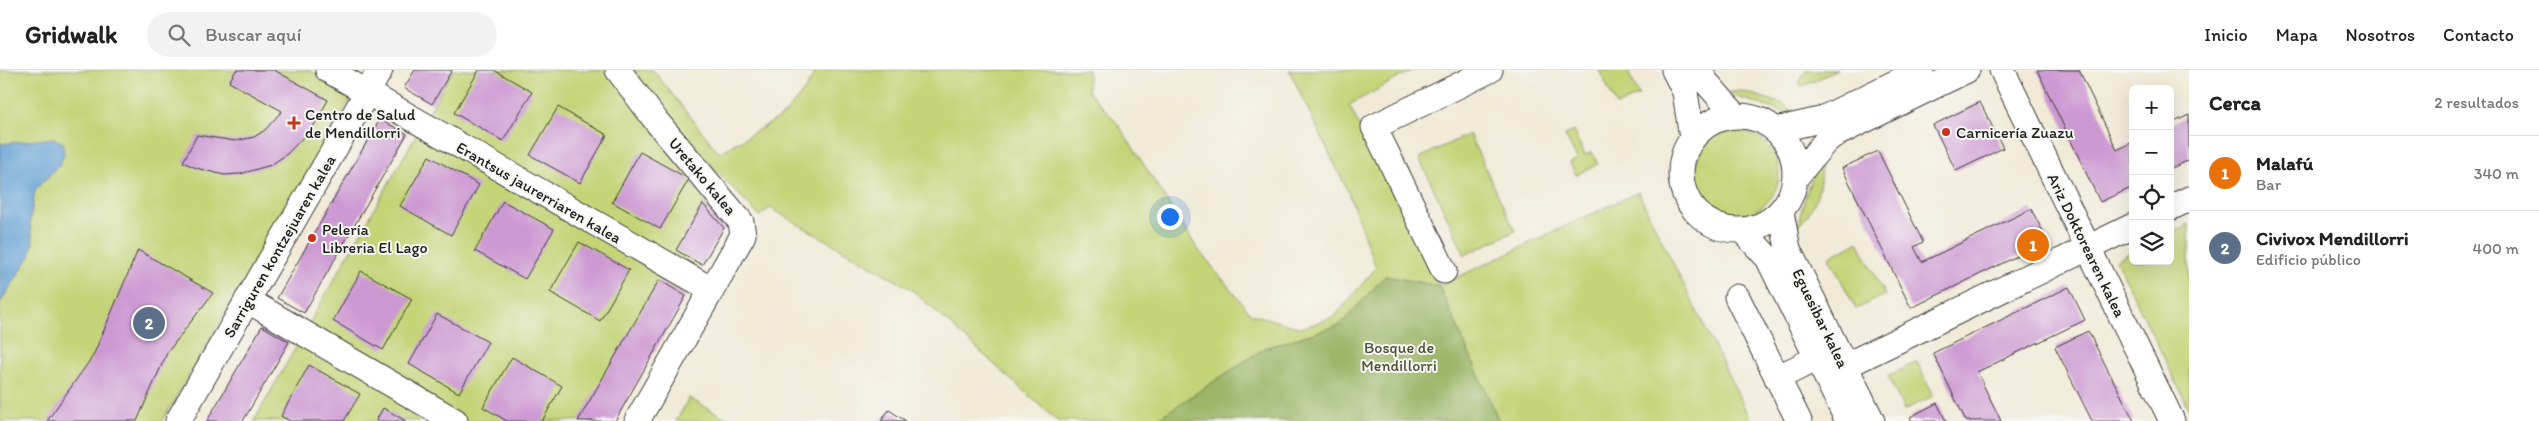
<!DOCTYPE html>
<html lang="es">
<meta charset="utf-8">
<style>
:root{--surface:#fff;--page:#f2f2f2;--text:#222;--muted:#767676;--line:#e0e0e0;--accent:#1a73e8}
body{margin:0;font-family:Itim,sans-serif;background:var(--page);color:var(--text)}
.controls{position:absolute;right:15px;top:15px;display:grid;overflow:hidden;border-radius:8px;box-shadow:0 5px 20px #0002}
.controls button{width:45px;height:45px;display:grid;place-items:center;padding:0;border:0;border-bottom:1px solid var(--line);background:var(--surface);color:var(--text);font:25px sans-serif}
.you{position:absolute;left:1169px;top:146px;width:18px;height:18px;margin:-12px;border:4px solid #fff;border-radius:50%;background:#1a73e8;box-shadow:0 0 0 8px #1a73e833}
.badge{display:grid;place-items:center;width:32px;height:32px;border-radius:50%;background:var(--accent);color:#fff;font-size:16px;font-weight:700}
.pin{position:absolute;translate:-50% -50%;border:2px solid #fff;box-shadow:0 1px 5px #0006}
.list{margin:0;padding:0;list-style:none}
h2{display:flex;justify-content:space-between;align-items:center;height:65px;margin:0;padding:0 20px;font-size:21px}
h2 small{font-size:16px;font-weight:400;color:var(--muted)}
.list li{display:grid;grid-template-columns:32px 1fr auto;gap:15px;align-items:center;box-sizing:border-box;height:75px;padding:0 20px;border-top:1px solid var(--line)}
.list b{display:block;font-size:19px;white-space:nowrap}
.list p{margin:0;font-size:16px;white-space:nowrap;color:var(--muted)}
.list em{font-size:16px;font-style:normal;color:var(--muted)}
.icon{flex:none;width:28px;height:28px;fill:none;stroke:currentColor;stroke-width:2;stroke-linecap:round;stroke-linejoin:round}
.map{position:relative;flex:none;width:2189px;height:351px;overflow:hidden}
header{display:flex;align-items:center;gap:30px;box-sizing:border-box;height:70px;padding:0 25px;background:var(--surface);border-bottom:1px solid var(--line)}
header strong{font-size:24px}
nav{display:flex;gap:28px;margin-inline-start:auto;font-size:18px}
.search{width:350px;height:45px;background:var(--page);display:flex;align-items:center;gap:12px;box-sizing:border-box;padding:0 18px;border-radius:28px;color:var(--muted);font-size:19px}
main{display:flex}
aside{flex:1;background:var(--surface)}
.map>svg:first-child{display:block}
</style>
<header>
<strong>Gridwalk</strong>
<div class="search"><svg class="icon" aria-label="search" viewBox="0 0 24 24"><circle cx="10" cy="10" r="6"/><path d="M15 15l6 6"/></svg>Buscar aquí</div>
<nav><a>Inicio</a><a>Mapa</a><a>Nosotros</a><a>Contacto</a></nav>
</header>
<main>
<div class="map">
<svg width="2189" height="351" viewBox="0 0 2189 351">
<rect width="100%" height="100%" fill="#f6f6f2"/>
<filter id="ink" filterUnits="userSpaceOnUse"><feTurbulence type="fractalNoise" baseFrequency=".02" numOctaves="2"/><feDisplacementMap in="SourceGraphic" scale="10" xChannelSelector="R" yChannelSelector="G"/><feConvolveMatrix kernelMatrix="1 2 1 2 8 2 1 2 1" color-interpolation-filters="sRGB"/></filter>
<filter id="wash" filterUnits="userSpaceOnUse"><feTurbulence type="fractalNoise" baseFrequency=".0096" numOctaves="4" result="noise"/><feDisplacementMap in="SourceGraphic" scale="20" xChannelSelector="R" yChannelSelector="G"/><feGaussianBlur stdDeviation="1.12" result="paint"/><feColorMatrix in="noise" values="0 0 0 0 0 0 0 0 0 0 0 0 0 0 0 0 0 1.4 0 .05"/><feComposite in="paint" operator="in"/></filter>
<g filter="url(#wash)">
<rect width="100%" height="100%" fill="#f1ead7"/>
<!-- green -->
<path fill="#c4d477" stroke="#70784a" d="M0 0H309L353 25 162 351H0Z
M453 0H610L724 158 597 351H254Z
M634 0H653L719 83 784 45 804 21 817 0H1088V21L1118 54 1197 178 1251 244 1301 258 1334 247 1376 198 1349 124 1289 0H1413L1349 35 1439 216 1638 122 1751 351H1499L1439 216 1385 206 1340 255 1265 278 1154 351H1057L911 219 770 138 759 146 691 73Z
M1599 0H1627L1639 25 1617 36Z
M1806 0H1837L1801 17 1799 13Z
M1742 21 1783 34 1794 43H1786L1737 27 1730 22Z
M1573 61 1585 85 1592 82 1598 94 1576 105 1570 93 1577 89 1565 65Z
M1695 103a42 42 0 1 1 84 0a42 42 0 1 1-84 0Z
M1469 64 1515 161 1465 185 1419 88Z
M1820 92C1823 115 1815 141 1797 157L1808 117Z
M2189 154V339L2116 190 2133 181V191H2170V163Z
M1858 172 1885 225 1856 239 1829 187Z
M1917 292 1933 326 1904 340 1888 306Z
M689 328 731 351H676Z"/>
<!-- forest -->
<path fill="#9bb668" stroke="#5c6942" d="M1385 206 1439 216 1499 351H1154L1265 278 1340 255Z"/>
<!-- water -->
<path fill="#63a0d4" stroke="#405e78" d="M54 68 63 73 64 85 60 94 35 120 30 152 33 172 30 186 0 233V74Z"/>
<g id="blocks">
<!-- building -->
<path fill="#cd99d3" d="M236 0H274L328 30 313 57 287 84 271 95 240 104 224 105 196 98 183 92 197 65 235 71 254 67 265 60 282 41 229 12Z
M415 0H452L432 34 404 18Z
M479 0H494L532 22 503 71 454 43Z
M2037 0H2079L2117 80 2133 72V117L2100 132Z
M1980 32 2003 78 1956 101 1933 55Z
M558 37 607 65 580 113 530 85Z
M2189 45V90L2170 99V54Z
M380 49 407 64 304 243 277 228Z
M1878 81 1923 172 1914 177 1922 192 2031 139 2048 171 1911 238 1842 98Z
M640 82 689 109 660 159 612 132Z
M429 86 479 115 451 165 400 136Z
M503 131 554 159 525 209 475 181Z
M703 134 724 158 702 195 676 180Z
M579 172 629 200 600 251 550 222Z
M138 180 213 223 167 283 137 351H47L93 286Z
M361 201 412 229 383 280 333 251Z
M659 210 686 226 615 351H578Z
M2069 217 2085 250 1977 302 2001 351H1966L1933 283Z
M437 244 488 272 459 323 409 294Z
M262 256 289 272 243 351H207Z
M2088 261 2108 300 2134 351H2092L2055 277Z
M512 287 562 316 542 351H507L483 337Z
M309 295 360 324 344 351H290L281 346Z
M1937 333 1946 351H1912L1910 347Z
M383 338 406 351H376Z
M889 340 906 351H881Z"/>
</g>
</g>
<g filter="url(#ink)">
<use href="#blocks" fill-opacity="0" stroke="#3c3b38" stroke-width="1"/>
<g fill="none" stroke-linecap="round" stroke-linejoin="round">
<defs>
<path id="minor" d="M328 0 712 220
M618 0 657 52 741 152 743 165 637 351
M1674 0 1685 22 1692 68
M1700 0 1706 12 1736 46
M2002 0 2172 351
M1681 103a57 57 0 1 1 114 0a57 57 0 1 1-114 0Z
M1776 60 1820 50 1921 0
M1796 107 1825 72 1832 66 1967 0
M2170 138 2189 129
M1781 142 1788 179 1872 351
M1743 161 1768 188 1848 351
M1444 201 1374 57 1490 0
M1737 227 1799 351
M247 230 455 351
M1845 296 2133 156
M1777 308 1817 288
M178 351 380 0"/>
</defs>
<!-- minor casing -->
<use href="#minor" stroke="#3c3b38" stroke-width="27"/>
<!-- minor -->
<use href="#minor" stroke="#fff" stroke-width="25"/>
</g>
</g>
<!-- markers -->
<g fill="#c8321e" stroke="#f6f6f2" stroke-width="2">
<path d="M291.5 45.5h5v5h5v5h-5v5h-5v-5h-5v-5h5z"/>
<circle cx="1946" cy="62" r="5"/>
<circle cx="312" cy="168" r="5"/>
</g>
<g text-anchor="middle" stroke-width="4" stroke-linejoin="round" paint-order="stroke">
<!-- poi labels -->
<g font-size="16" fill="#1c1c1c" stroke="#f6f6f2" text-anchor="start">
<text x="305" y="50">Centro de Salud<tspan x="305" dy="18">de Mendillorri</tspan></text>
<text x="1956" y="68">Carnicería Zuazu</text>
<text x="322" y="165">Pelería<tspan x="322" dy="18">Libreria El Lago</tspan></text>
</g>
<!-- street labels -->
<g font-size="16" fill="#1c1c1c" stroke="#f6f6f2">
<text transform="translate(703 106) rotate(50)" y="6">Uretako kalea</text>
<text transform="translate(539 122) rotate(30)" y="6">Erantsus jaurerriaren kalea</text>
<text transform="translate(2087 175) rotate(64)" y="6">Ariz Doktorearen kalea</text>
<text transform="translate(279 176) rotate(-60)" y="6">Sarriguren kontzejuaren kalea</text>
<text transform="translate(1821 248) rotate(64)" y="6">Eguesibar kalea</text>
</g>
<!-- park labels -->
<g font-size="16" fill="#4e5337" stroke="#f6f6f2">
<text x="1399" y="283">Bosque de<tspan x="1399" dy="18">Mendillorri</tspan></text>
</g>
</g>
</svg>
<div class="controls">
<button>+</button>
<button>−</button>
<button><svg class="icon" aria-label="locate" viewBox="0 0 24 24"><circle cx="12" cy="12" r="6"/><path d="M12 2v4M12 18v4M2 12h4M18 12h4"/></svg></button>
<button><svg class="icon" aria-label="layers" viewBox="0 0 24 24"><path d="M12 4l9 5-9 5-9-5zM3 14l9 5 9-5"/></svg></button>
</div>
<div class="you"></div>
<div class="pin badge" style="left:2033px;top:175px;background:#e8710a">1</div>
<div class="pin badge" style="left:149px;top:253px;background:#5c6f8a">2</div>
</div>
<aside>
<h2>Cerca<small>2 resultados</small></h2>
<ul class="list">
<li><span class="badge" style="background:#e8710a">1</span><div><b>Malafú</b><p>Bar</p></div><em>340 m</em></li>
<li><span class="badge" style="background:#5c6f8a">2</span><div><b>Civivox Mendillorri</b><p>Edificio público</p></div><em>400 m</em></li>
</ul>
</aside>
</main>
